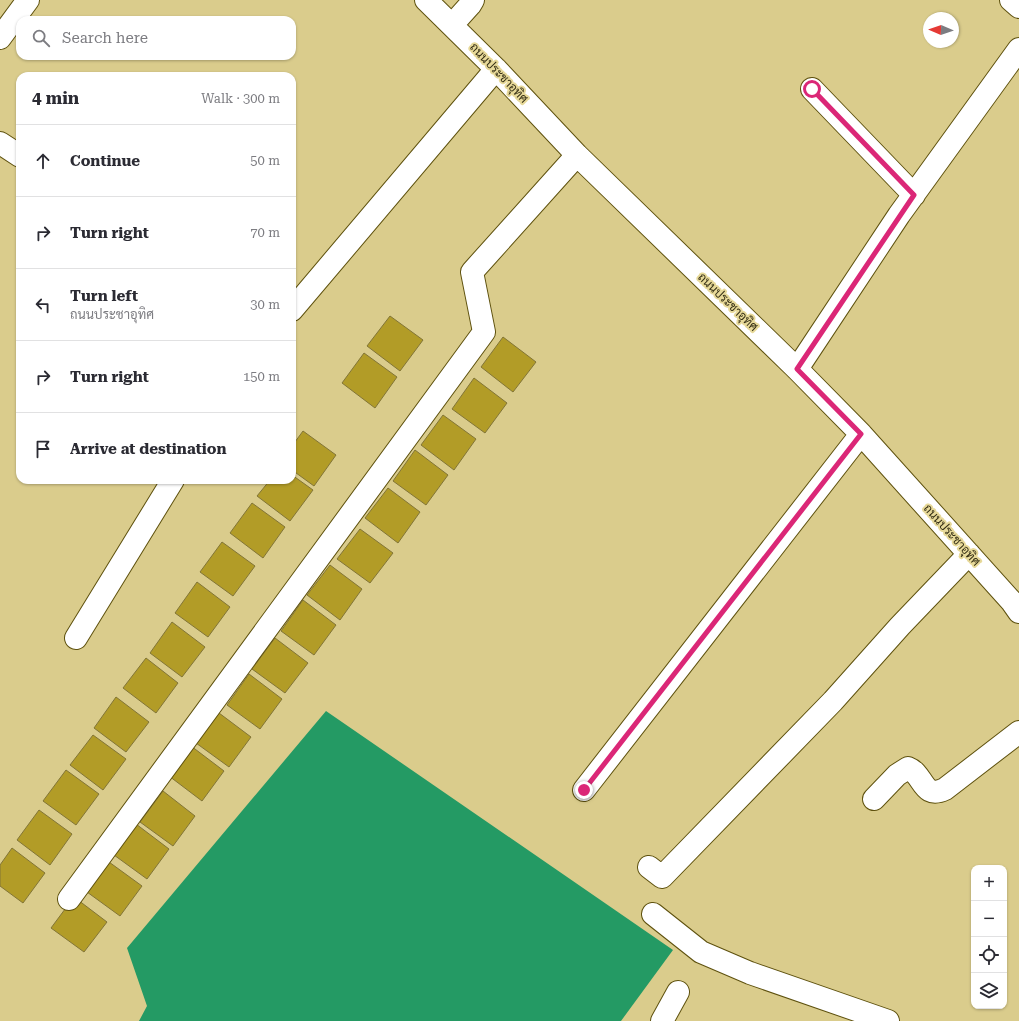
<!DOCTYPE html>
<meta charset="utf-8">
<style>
:root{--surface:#fff;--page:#f7f7f7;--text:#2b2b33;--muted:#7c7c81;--line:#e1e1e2}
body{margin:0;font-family:"Roboto Serif",Sarabun,serif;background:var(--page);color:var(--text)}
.controls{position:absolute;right:12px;bottom:12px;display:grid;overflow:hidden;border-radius:8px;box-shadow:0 1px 3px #0004}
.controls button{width:36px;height:36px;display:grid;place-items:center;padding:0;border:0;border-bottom:1px solid var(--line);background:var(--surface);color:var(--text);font:20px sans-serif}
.compass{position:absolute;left:923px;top:12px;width:36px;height:36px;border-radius:50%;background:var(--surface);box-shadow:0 1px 3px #0004;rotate:272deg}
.stop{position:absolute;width:12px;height:12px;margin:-9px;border:3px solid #db2777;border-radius:50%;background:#fff}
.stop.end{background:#db2777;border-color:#fff;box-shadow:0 1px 4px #0008}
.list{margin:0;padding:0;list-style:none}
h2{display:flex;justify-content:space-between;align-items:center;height:52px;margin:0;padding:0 16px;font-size:17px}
h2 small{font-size:13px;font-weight:400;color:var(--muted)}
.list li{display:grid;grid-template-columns:26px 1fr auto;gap:12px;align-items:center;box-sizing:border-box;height:72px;padding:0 16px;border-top:1px solid var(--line)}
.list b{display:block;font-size:15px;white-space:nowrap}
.list p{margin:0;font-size:13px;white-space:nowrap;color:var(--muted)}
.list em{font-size:13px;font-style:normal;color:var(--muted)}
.icon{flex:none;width:22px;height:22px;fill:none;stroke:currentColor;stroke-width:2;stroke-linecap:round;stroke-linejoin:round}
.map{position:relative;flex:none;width:1019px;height:1021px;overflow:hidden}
.search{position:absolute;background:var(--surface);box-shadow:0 1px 3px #0004;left:16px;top:16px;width:280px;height:44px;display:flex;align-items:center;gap:10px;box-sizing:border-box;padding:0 14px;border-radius:12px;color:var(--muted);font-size:15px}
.panel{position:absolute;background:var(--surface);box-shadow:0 1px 3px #0004;left:16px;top:72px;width:280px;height:412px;border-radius:12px}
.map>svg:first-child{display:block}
</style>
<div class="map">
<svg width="1019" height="1021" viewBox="0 0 1019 1021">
<rect width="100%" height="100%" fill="#dacc8c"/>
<!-- water -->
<path fill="#249a64" d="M326 711 673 950 621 1021H139L147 1006 127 948Z"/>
<!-- building -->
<path fill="#b29c27" stroke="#827537" d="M390 316 423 340 400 371 367 346Z
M503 337 536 362 513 392 481 367Z
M364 353 397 377 375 408 342 383Z
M474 378 507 403 485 433 452 409Z
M443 415 476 439 454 470 421 445Z
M303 431 336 455 314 486 292 470V446Z
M415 450 448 475 426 505 393 481Z
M292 475 313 490 290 521 257 496 270 480H292Z
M388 488 420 512 398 543 365 518Z
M252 503 285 527 263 558 230 533Z
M360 529 393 553 370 583 337 559Z
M222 542 255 566 233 596 200 572Z
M330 565 362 589 340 620 307 595Z
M197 582 230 607 208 637 175 613Z
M303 600 336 625 314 655 281 631Z
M172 622 205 647 182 677 150 653Z
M275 638 308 663 285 693 252 669Z
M146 658 178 683 156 713 123 688Z
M249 674 282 699 260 729 227 705Z
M116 697 149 722 126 752 94 728Z
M219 713 251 737 229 767 196 743Z
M93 735 126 759 103 790 70 765Z
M191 746 224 771 202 801 169 776Z
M66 770 99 794 76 825 43 801Z
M163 791 195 816 173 846 140 822Z
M39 810 72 834 50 865 17 840Z
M136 824 169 849 147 879 114 855Z
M12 848 45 873 23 903 0 886V865Z
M109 862 142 886 120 916 87 892Z
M74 897 107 922 84 952 51 928Z"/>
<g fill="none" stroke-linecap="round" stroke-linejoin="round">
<defs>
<path id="minor" d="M426 0 496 69 577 155 797 369 861 434 1012 602 1019 612
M1011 0 1019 7
M452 25 470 5 473 0
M0 38 28 0
M812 89 914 195
M0 143 20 156
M292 310 496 69
M797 369 899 215 1019 49
M76 638 173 480
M584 790 861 434
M874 799 897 775 908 768C924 774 922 800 945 789L1019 732
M649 867 662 877 833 701 900 626 969 554
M69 899 484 332 472 272 577 155
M653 914 701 952 750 973 888 1021
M662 1021 678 992"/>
</defs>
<!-- minor casing -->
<use href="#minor" stroke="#5e510e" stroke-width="24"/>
<!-- minor -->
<use href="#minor" stroke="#fff" stroke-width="22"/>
</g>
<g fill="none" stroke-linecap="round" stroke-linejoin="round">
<!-- route -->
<path stroke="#db2777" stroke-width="5" d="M584 790 861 434 797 369 914 195 812 89"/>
</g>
<g text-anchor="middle" stroke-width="4" stroke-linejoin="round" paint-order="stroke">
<!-- street labels -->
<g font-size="12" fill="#342e14" stroke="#e7d999">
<text transform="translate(499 73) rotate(46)" y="4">ถนนประชาอุทิศ</text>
<text transform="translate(728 302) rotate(44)" y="4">ถนนประชาอุทิศ</text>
<text transform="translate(952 535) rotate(48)" y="4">ถนนประชาอุทิศ</text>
</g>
</g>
</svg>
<div class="controls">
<button>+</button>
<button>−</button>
<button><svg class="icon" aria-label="locate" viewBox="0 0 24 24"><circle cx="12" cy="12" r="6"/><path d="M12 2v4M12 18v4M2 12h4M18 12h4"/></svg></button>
<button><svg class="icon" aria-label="layers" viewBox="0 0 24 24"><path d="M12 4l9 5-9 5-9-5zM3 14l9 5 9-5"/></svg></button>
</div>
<svg class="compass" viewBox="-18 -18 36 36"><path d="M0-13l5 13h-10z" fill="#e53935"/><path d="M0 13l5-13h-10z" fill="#7c7c81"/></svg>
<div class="stop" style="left:812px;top:89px"></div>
<div class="stop end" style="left:584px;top:790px"></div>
<div class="search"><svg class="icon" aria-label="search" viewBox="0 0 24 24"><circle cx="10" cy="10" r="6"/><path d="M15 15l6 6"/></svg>Search here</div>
<section class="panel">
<h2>4 min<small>Walk · 300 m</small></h2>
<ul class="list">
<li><svg class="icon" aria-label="ahead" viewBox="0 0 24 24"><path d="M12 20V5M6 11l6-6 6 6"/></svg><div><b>Continue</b></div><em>50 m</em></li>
<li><svg class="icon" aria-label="right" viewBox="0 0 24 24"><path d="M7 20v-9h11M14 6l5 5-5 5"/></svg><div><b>Turn right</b></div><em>70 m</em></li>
<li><svg class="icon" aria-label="left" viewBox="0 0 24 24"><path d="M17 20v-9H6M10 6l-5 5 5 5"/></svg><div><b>Turn left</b><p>ถนนประชาอุทิศ</p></div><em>30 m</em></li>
<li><svg class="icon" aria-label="right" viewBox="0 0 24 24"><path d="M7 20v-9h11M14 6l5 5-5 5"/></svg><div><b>Turn right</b></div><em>150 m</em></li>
<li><svg class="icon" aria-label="arrive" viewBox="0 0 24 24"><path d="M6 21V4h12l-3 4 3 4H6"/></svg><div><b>Arrive at destination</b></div></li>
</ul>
</section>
</div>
